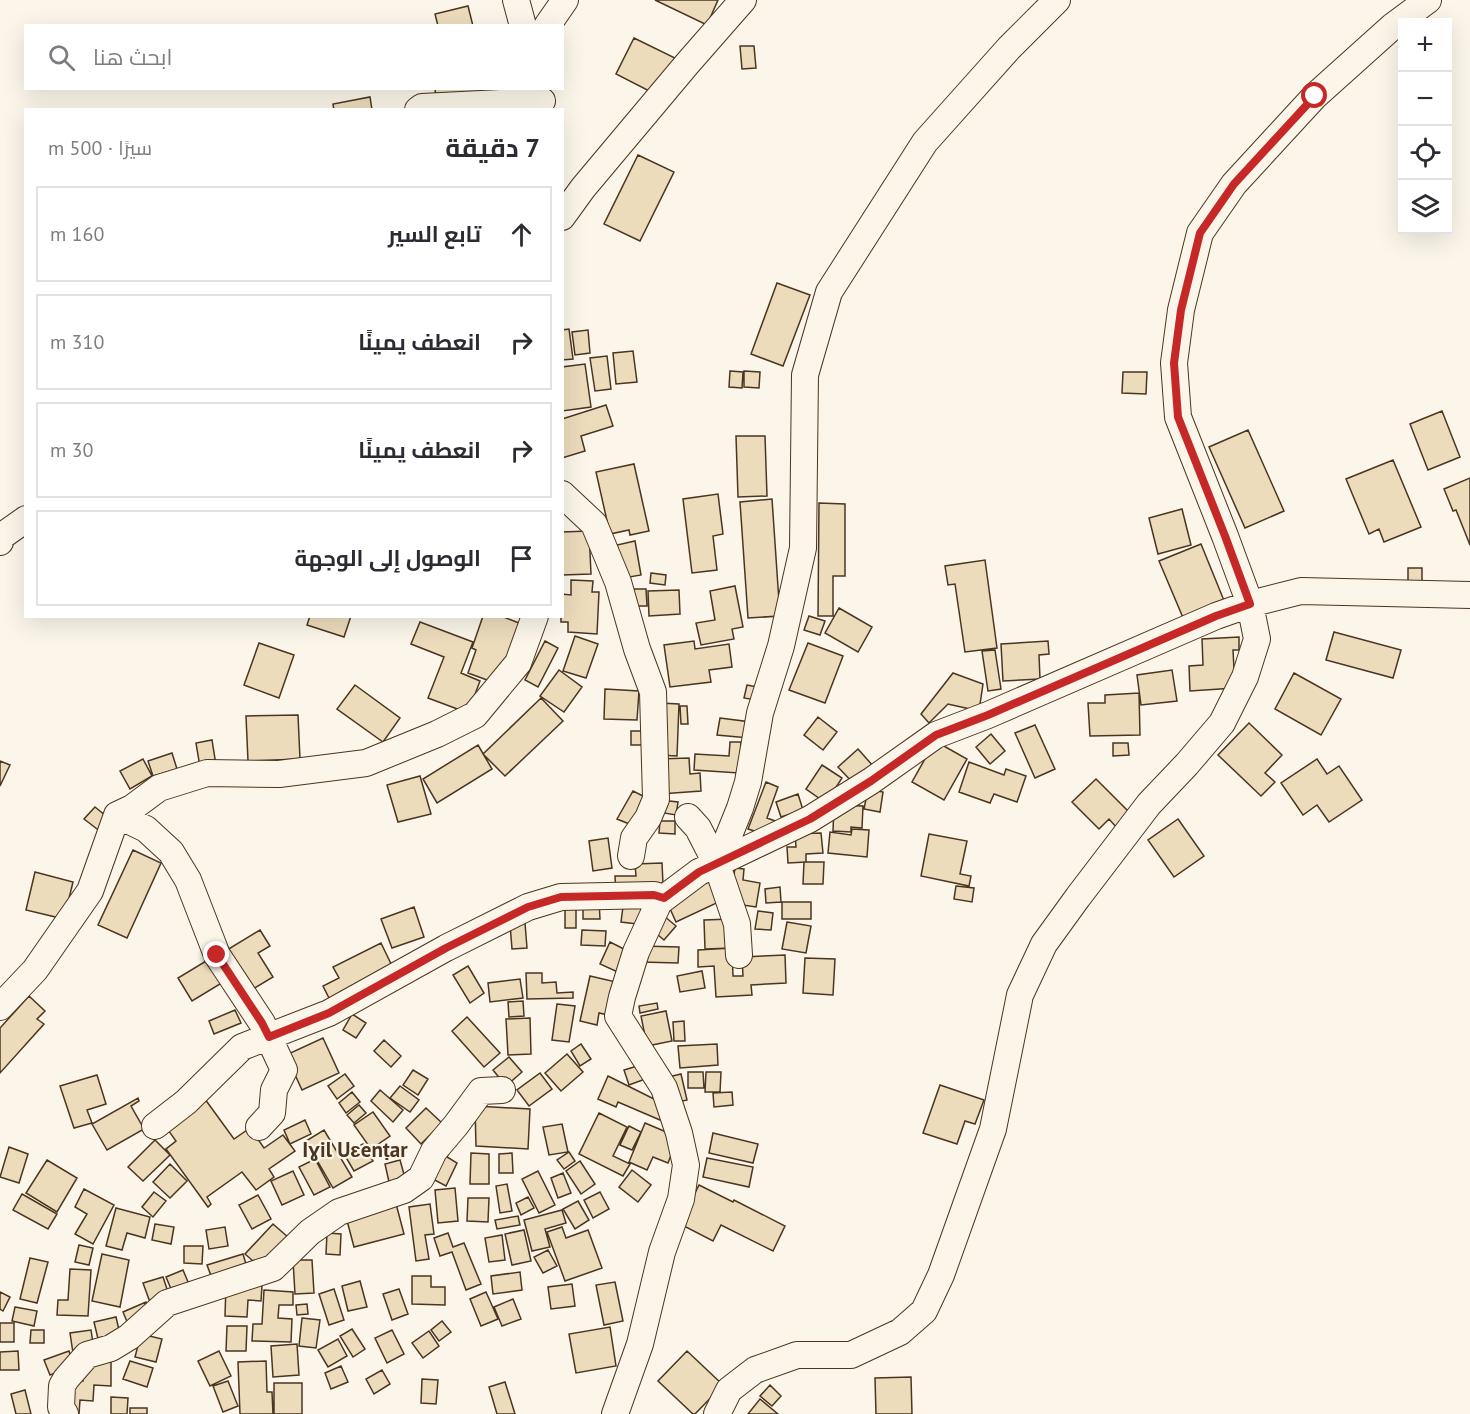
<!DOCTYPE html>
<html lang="ar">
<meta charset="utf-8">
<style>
:root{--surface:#fff;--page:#f7f7f7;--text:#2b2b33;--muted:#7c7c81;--line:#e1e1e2}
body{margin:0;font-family:"PT Sans",Cairo,sans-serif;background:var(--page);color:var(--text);direction:rtl}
.controls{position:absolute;right:18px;top:18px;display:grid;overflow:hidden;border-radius:0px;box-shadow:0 6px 24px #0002}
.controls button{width:54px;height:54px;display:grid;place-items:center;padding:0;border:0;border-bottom:2px solid var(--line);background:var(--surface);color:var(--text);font:30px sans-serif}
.stop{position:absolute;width:18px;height:18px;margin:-14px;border:4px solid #c62828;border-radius:50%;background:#fff}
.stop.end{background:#c62828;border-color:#fff;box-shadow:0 2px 6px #0008}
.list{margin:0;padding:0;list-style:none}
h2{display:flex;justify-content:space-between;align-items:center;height:78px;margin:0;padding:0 24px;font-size:26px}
h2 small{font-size:20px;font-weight:400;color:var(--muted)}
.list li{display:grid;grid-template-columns:39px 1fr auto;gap:18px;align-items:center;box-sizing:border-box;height:96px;margin:0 12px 12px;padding:0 12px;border:2px solid var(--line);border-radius:0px}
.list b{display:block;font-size:22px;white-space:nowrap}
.list em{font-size:20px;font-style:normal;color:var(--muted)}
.icon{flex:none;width:33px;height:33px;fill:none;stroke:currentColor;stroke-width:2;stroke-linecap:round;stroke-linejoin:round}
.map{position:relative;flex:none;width:1470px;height:1414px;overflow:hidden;direction:ltr}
.search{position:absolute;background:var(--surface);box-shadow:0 6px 24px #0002;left:24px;top:24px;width:540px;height:66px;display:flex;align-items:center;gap:15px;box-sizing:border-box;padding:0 21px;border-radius:0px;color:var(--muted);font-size:22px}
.panel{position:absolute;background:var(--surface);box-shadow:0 6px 24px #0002;left:24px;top:108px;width:540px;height:510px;border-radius:0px;direction:rtl}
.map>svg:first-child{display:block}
</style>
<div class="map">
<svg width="1470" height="1414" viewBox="0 0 1470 1414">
<rect width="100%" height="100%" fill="#fbf6e9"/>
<!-- building -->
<path fill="#ecdcbc" stroke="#4a3520" stroke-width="1.5" d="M655 0H718L707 25Z
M468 6 473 26H438L435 14Z
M634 38 675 58 657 95 616 74Z
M740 46H754L756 68 742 69Z
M435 88H481V99L436 102Z
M370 97 372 110H334L333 104Z
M638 155 674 172 640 241 604 224Z
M777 283 810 295 783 366 751 354Z
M569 329 573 359 562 360V330Z
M588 330 590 353 575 355 572 332Z
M633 351 637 382 616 384 613 353Z
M607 356 611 389 595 391 590 358Z
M585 364 591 407 562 411V367Z
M730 371 743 372 742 388 729 387Z
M744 371 760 372 759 388 744 387Z
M1123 372H1147L1146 394 1122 393Z
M606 405 613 426 581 436 585 451 562 458V419Z
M1442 411 1460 457 1428 470 1410 424Z
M1248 430 1284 511 1245 528 1209 447Z
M736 436H765L767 496 738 497Z
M1393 460 1421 527 1384 542 1379 529 1369 534 1346 479Z
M634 464 649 531 630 535 629 530 610 534 596 472Z
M1470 478V545L1456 510 1453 511 1444 489Z
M718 494 723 534 713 536 717 570 692 573 683 499Z
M772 499 780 616 748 618 740 502Z
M819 503 845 504V576H833V616H818Z
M1182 509 1191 545 1158 554 1149 518Z
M589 531 591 574 562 575V532Z
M635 541 641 575 624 578 617 545Z
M1201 544 1225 603 1184 620 1159 561Z
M985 560 997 648 965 652 955 584 948 585 945 566Z
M1408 568H1422V587H1408Z
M651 573 666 575 665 585 650 583Z
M571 580 593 581 592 592H599L597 634 568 632V622H561V616H562V594L571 595Z
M735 586 743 627 732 629 734 639 701 645 696 623 715 620 710 591Z
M631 589H646L647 606H631Z
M679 590 680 614 649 616 648 591Z
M839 608 872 627 858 652 825 633Z
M310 616H351L344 637 307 625Z
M483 616H501L519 623 498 684 468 673 476 650 472 648Z
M809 616 825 621 820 635 804 630Z
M420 622 473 642 461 673 480 681 468 713 428 698 444 657 411 644Z
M1334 632 1401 650 1393 678 1326 660Z
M575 636 598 644 586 678 563 671Z
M1239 637V650H1233L1235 688 1190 691 1189 666 1203 665 1202 639Z
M545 641 558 648 538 687 525 680Z
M694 641 695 649 729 644 732 667 709 670 711 682 670 687 664 645Z
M1048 641 1049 654 1039 655 1040 679 1003 681 1001 644Z
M259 643 294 655 279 698 244 685Z
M808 643 843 656 825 703 789 690Z
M995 650 1001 689 988 691 982 651Z
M559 670 582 687 564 712 540 696Z
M1172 670 1177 701 1141 705 1137 675Z
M953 673 983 684 979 711 948 704 929 723 921 714Z
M1294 673 1341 699 1321 735 1275 709Z
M355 685 400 718 383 742 337 709Z
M747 685 763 688 761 701 744 698Z
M605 689 639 691 637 720 604 719Z
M1139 693 1140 735 1090 736 1088 703H1105V695Z
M541 698 563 721 505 776 483 754Z
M660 703 679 704 677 756 657 755Z
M680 706H687L688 724H681Z
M298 715 300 759 248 761 246 716Z
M818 717 837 732 823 750 804 735Z
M720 718 751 722 749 738 717 735Z
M1249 723 1282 755 1265 773 1275 782 1261 796 1218 755Z
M1035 725 1055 769 1035 778 1015 733Z
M631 731H646V745H631Z
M991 734 1005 751 990 764 976 747Z
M212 740 216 765 200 767 196 743Z
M935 741 967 759 944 800 912 782Z
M730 742H741L739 773 694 770 695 754 729 756Z
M1113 743H1128L1129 755 1113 756Z
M478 745 492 769 437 803 423 779Z
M858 749 874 767 855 785 838 767Z
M172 753 177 769 153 776 148 761Z
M689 758 690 774 700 773 701 791 660 794 658 759Z
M143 759 152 776 130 789 120 771Z
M1317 759 1327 774 1339 766 1362 800 1329 822 1317 805 1303 815 1281 783Z
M0 761 10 765 0 786Z
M969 762 1004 775 1006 769 1026 776 1017 802 994 794 990 803 959 792Z
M822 765 842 778 826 803 806 789Z
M420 776 431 814 398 822 387 785Z
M1096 779 1131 814 1117 828 1109 819 1099 829 1072 802Z
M766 782 778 787 767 818 778 822 773 837 748 829Z
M868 789 883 792 880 812 864 809Z
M633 791 649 799 632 825 617 819Z
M798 794 803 810 781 817 776 802Z
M660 800 678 802 676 815 658 812Z
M834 805 863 806 862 828 851 827V832L833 831Z
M95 807 111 820 101 832 84 819Z
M1178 819 1204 856 1174 877 1148 840Z
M660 821H675V834L659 833Z
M852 829 869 830 867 857 828 853 830 832 851 835Z
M821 833 823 853 806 854V862L788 863 787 847H796L795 834Z
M929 834 967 841 960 874 971 876 969 886 921 876Z
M608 838 612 868 593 871 589 841Z
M133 850 161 863 127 938 98 925Z
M804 862H824L823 884H803Z
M662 863 663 884 616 894 615 876H636L635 864Z
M735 868 744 869 743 880 760 883 756 907 730 903Z
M35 872 73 882 64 919 26 910Z
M709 872 723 900 676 922 667 902Z
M956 886 974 888 972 902 954 899Z
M780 887 781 902 766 903 765 889Z
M624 899 648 902 646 925 621 922Z
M599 900 600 919H583V901Z
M782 902H811V919H782Z
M414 907 424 937 392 948 381 919Z
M565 909H576V928H565Z
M758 911 773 913 771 930 755 929Z
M664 916 676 926 664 940 652 930Z
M731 919 732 948 705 949 704 920Z
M787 922 811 926 806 953 782 949Z
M525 923 527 948 512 949 510 924Z
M260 930 270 946 258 953 273 977 246 993 222 953Z
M582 930 606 931 605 946 581 945Z
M610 942 632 953 622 974 600 964Z
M381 943 393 968 330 1000 323 986 339 978 333 967Z
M641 946 679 947 678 963 641 962Z
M732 948 733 976H743L742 957 785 955 786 983 751 985 752 995 716 997 714 966 698 967V950Z
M211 958 225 981 192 1001 178 978Z
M805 958 835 959 833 995 803 993Z
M468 966 484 993 470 1003 453 975Z
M702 971 705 988 680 992 677 976Z
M526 973H542V983L556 982 557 993 573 992V998L527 999Z
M590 976 616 982 608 1015 599 1013 597 1025 580 1021Z
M520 979 523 998 490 1002 488 983Z
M29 996 45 1011 37 1019 44 1024 0 1073V1028Z
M523 1001 524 1016 509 1017 508 1002Z
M657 1003 658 1009 640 1013 639 1006Z
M557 1004 575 1006 569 1042 552 1040Z
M235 1010 241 1023 214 1034 209 1021Z
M666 1011 672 1041 647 1046 641 1016Z
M352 1014 366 1023 356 1038 343 1030Z
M467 1017 500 1053 484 1067 452 1031Z
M530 1018 531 1054 508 1055 506 1019Z
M684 1021 685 1041H674L673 1022Z
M323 1038 339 1073 302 1090 286 1055Z
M384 1040 401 1056 391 1067 374 1051Z
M581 1044 591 1059 580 1066 571 1051Z
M717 1044 718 1065 680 1068 678 1046Z
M567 1054 583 1072 561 1091 545 1073Z
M509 1057 522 1072 506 1086 493 1070Z
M644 1064 648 1078 629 1085 624 1070Z
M413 1070 428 1079 418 1095 403 1085Z
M688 1072H703L704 1088H688Z
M706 1072H721L720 1092H705Z
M540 1073 552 1089 529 1106 517 1090Z
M345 1074 354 1086 337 1099 328 1086Z
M681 1074 687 1100 670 1104 664 1078Z
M97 1075 106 1104 87 1110 92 1123 74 1128 60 1086Z
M608 1076 666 1105 667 1123 618 1102 616 1107 598 1099Z
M940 1085 984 1100 975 1124 965 1121 957 1144 923 1133Z
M400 1086 419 1100 410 1112 390 1098Z
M380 1090 403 1110 393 1122 371 1101Z
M352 1092 360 1102 346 1113 339 1103Z
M732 1092 733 1105 714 1107 713 1093Z
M202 1095 234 1139 250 1128 264 1148 283 1135 295 1151 269 1169 274 1177 256 1190 242 1172 207 1197 211 1204 208 1207 166 1149 176 1141 163 1123Z
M138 1098 139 1101 131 1106 144 1129 107 1150 92 1124Z
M359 1105 366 1113 354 1123 347 1115Z
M475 1106 530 1109 528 1149 476 1146Z
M426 1108 442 1123 421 1144 406 1128Z
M373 1112 390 1136 371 1149 354 1125Z
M599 1113 627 1127 613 1156 630 1164 623 1176 579 1154Z
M305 1120 311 1134 290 1144 284 1130Z
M645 1123 678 1137 668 1163 653 1157 647 1170 629 1162Z
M562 1124 568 1152 549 1155 543 1127Z
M629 1126 641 1132 632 1150 620 1145Z
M324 1130 352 1177 333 1188 306 1141Z
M713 1133 758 1144 753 1163 709 1153Z
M155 1140 170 1155 143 1181 128 1167Z
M454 1143 447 1157 457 1163 446 1186 427 1176Z
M363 1144 373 1161 354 1171 344 1154Z
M9 1147 28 1154 19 1183 0 1177Z
M569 1152 575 1161 564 1169 557 1160Z
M471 1153 489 1154V1184H470Z
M512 1153 513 1173H499V1154Z
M707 1158 753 1167 749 1187 703 1177Z
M315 1159 330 1187 314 1195 299 1167Z
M47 1160 77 1178 57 1212 26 1193Z
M400 1160 405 1178 389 1182 385 1164Z
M580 1161 595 1184 581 1194 566 1171Z
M170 1164 187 1181 170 1198 153 1182Z
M632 1170 651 1185 638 1202 619 1187Z
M293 1171 304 1195 282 1205 271 1181Z
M538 1171 555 1205 539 1213 522 1179Z
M563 1173 571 1193 558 1198 551 1178Z
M507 1184 512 1211 500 1213 496 1186Z
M699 1185 733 1202 734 1200 785 1226 773 1251 721 1225 713 1241 680 1224Z
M455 1188 458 1221 438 1223 435 1190Z
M84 1189 114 1205 93 1244 75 1234 87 1214 75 1207Z
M154 1192 166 1201 153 1217 142 1207Z
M600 1192 609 1209 593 1218 584 1200Z
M22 1194 57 1214 48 1229 13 1210Z
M258 1195 271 1219 252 1229 239 1205Z
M528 1197 534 1208 521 1215 516 1203Z
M468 1198H489L488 1222 467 1221Z
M395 1200 404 1234 354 1247 345 1213Z
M578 1201 589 1220 575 1229 563 1209Z
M430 1204 434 1234 425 1235 429 1259 416 1261 409 1207Z
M116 1208 150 1217 145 1238 127 1233 122 1250 106 1246Z
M562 1210 566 1223 545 1229 550 1247 532 1251 524 1220Z
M518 1216 520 1225 497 1229 495 1220Z
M155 1224 174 1227 171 1244 152 1240Z
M273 1224 289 1238 261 1268 245 1254Z
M225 1227 228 1246 209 1249 206 1230Z
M562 1227 566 1238 588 1230 602 1268 565 1281 547 1232Z
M524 1230 531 1261 512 1265 505 1234Z
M327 1233 341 1234 340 1255 326 1254Z
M448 1233 453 1247 464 1243 481 1284 466 1290 452 1252 440 1256 434 1238Z
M502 1235 505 1260 489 1262 485 1238Z
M79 1245 93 1248 89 1265 75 1262Z
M184 1246H203L202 1264 184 1263Z
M548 1250 557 1266 543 1273 534 1257Z
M102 1254 129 1260 120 1307 92 1301Z
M243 1254 248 1271 213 1281 207 1265Z
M30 1258 48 1262 37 1303 20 1299Z
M293 1260H312L314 1293 295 1294Z
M70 1269 91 1270 88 1316 57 1315 58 1300H68Z
M183 1270 191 1289 174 1296 166 1277Z
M520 1272 522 1290 493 1294 491 1276Z
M412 1276H431V1287H445V1305L412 1304Z
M163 1277 170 1298 151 1305 143 1283Z
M360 1281 367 1307 348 1311 342 1286Z
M615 1282 623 1321 604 1325 596 1285Z
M572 1284 575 1306 551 1309 548 1287Z
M226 1285H262L261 1301 248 1300 247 1317 225 1316Z
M334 1289 344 1320 329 1325 319 1294Z
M399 1289 408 1314 392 1320 383 1294Z
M264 1290 293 1292V1305H279L278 1318 292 1319 291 1342 252 1341 253 1324H262Z
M0 1292 10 1297 3 1311 0 1309Z
M486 1292 498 1319 481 1326 470 1299Z
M513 1299 521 1319 502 1326 494 1307Z
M146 1302 151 1314 128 1324 123 1312Z
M307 1304 308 1314 297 1315 296 1305Z
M15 1307 37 1311 34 1326 12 1321Z
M116 1317 121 1339 99 1343 94 1322Z
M302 1318 320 1320 316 1348 299 1346Z
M442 1321 451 1332 439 1341 431 1330Z
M0 1323H14V1342H0Z
M227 1326H247L246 1351H226Z
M610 1327 616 1366 576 1373 569 1334Z
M352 1329 365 1349 353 1357 340 1336Z
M31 1330H44V1343H30Z
M91 1330 94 1350 73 1353 70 1333Z
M392 1330 404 1354 387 1363 375 1338Z
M429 1331 439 1346 423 1358 412 1343Z
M141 1334 162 1339 156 1362 135 1357Z
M338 1339 347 1356 328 1367 318 1350Z
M297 1344 299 1375 273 1377 271 1346Z
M18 1351 19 1370H0V1352Z
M69 1351 74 1366 50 1375 44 1360Z
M219 1351 231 1376 210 1386 198 1361Z
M687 1351 723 1385 695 1414H693L658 1381Z
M84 1361 111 1362V1386L94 1385 93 1401 80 1400 79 1414H69L70 1380 83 1381Z
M130 1361 153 1368 147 1387 123 1379Z
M266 1361 267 1392H272L273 1414H240L238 1362Z
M341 1366 348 1382 331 1389 325 1373Z
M382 1370 390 1384 374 1394 366 1379Z
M911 1377 912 1414H876L875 1378Z
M422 1379 438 1380 436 1404 421 1403Z
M228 1381 238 1406 223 1412 213 1386Z
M505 1382 515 1414H497L489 1387Z
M274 1383H302V1414H274Z
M770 1385 781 1396 772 1406 760 1396Z
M25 1390 31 1414H16L11 1394Z
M111 1397 128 1398 127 1414H111Z
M760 1399 778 1414H748Z
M130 1408H147V1414H130Z"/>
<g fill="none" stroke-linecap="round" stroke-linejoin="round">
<defs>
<path id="minor" d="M516 0 523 26
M547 26 565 0
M418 110 422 107 542 101
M562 217 583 188 687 64 743 0
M562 494 594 524 618 582 637 649 653 692 656 799 648 818 634 838 631 856
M0 542 2 536 26 519
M117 815 146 829 171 852 188 880 217 955 262 1023 284 1070 274 1090 272 1113 259 1127
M688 817 698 828 717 865 737 924 739 955
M717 865 740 808 748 782 760 713 781 646 803 548 805 375 829 292 925 142 1009 48 1057 0
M0 1007 35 970 90 891 117 815 132 808 159 788 207 773 279 774 366 763 437 734 475 715 518 663 535 616
M155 1126 186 1102 242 1047 329 1013 446 948 528 907 561 897 654 895 664 898
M65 1414 61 1407 62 1386 66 1379 87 1355 111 1348 129 1337 167 1303 273 1268 310 1232 339 1212 404 1190 421 1178 434 1151 456 1125 481 1091 502 1090
M615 1414 640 1344 662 1252 681 1199 686 1165 679 1133 664 1088 618 1016 622 997 636 952 659 902 699 872 810 819 871 781 936 735 988 715 1216 616 1250 604 1301 591 1470 595
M717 1414 729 1390 755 1370 797 1355H851L900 1332 924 1311 941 1275 993 1129 1020 995 1044 944 1078 897 1149 804 1187 764 1222 723 1245 677 1257 639 1250 604 1225 536 1178 417 1174 363 1181 310 1200 233 1234 184 1315 96 1393 26 1428 0"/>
</defs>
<!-- minor casing -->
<use href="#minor" stroke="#4a3520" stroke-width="28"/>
<!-- minor -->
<use href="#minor" stroke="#fbf6e9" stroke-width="26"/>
</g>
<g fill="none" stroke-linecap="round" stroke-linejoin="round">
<!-- route -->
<path stroke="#c62828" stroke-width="8" d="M217 955 262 1023 269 1037 329 1013 446 948 528 907 561 897 654 895 664 898 699 872 810 819 871 781 936 735 988 715 1216 616 1250 604 1225 536 1178 417 1174 363 1181 310 1200 233 1234 184 1315 96"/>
</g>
<g text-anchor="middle" stroke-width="4.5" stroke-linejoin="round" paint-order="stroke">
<!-- quarter labels -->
<g font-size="21" font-weight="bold" fill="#4a3520" stroke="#fbf6e9">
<text x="355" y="1157">Iɣil Uɛenṭar</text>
</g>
</g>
</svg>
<div class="controls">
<button>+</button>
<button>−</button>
<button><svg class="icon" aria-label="locate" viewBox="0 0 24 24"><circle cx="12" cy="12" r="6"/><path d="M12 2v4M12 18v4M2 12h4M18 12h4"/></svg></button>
<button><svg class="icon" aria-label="layers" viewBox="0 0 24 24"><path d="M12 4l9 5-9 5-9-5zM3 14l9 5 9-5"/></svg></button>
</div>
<div class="stop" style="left:1315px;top:96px"></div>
<div class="stop end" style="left:217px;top:955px"></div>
<div class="search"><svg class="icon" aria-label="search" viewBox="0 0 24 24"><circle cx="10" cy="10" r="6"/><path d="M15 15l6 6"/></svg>ابحث هنا</div>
<section class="panel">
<h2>7 دقيقة<small>سيرًا · 500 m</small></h2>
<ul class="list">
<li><svg class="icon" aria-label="ahead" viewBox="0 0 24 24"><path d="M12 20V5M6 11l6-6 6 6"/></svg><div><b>تابع السير</b></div><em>160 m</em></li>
<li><svg class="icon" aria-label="right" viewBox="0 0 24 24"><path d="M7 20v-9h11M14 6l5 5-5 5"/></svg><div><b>انعطف يمينًا</b></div><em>310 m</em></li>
<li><svg class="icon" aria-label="right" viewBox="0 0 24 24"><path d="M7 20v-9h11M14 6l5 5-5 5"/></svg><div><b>انعطف يمينًا</b></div><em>30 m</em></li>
<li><svg class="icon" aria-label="arrive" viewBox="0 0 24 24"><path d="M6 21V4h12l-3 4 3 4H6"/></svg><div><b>الوصول إلى الوجهة</b></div></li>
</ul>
</section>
</div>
